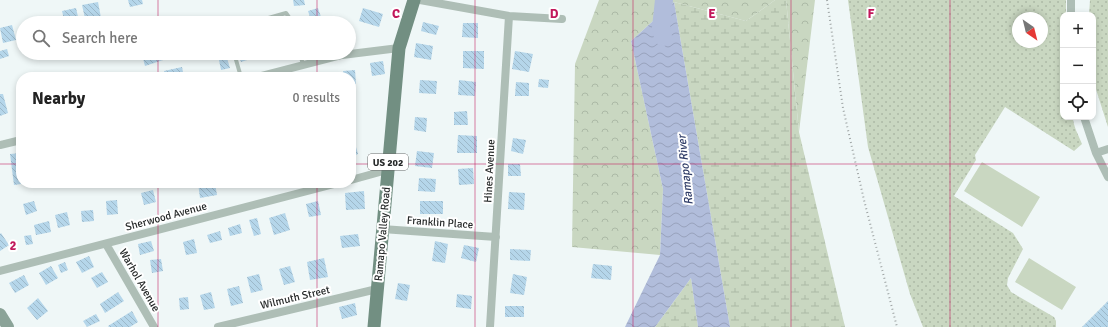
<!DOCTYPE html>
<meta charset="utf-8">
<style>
:root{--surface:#fff;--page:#f2f2f2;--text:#222;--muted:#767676;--line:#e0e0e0}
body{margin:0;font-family:Signika,sans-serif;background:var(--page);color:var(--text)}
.controls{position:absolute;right:12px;top:12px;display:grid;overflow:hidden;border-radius:8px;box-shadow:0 2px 6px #0003}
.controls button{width:36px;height:36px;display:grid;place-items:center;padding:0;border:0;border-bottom:1px solid var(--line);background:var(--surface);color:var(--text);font:20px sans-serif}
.compass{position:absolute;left:1012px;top:12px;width:36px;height:36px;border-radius:50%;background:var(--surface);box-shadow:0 2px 6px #0003;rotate:145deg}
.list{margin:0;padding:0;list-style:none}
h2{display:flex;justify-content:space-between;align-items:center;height:52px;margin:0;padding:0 16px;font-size:17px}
h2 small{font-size:13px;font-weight:400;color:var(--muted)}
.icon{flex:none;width:22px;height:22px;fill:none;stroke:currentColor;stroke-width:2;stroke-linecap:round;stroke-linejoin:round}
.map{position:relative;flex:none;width:1108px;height:327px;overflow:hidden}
.search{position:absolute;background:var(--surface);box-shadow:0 2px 6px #0003;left:16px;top:16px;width:340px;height:44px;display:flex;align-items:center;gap:10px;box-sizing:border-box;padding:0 14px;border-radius:22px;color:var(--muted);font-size:15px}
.panel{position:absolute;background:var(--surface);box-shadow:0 2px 6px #0003;left:16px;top:72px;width:340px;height:116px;border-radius:16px}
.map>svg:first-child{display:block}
</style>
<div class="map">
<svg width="1108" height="327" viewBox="0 0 1108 327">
<defs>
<pattern id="grass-dots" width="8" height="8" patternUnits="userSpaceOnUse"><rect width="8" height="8" fill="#c9d7c1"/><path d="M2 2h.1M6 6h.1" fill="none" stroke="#acb9a6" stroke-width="1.8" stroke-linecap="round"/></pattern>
<pattern id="forest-crowns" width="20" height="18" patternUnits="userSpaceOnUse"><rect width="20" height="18" fill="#c9d7c1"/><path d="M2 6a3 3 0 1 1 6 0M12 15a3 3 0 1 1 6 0" fill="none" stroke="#acb9a6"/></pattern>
<pattern id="wetland-marsh" width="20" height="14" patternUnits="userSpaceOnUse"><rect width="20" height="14" fill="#c9d7c1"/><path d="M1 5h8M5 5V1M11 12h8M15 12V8" fill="none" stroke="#acb9a6"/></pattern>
<pattern id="water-waves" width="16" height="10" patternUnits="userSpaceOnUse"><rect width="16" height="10" fill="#b1bddb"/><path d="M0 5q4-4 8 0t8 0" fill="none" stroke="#98a2bc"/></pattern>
<pattern id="building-back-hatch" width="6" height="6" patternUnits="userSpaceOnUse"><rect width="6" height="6" fill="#b5d6ea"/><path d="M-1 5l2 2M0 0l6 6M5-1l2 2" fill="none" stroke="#9cb8c9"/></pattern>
</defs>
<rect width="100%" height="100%" fill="#eff7f7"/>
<!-- grass -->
<path fill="url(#grass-dots)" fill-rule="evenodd" d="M848 0H1066V15H1063V117H1073C1073 126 1079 136 1082 144L1074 151 1005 107 975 155 976 160 954 196 1013 233 1023 249 1008 278 1007 285 1011 292 1054 317 1056 321V327H923L910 294 868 147ZM1018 18H1042V42H1018Z
M1090 0H1108V127L1093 80V15H1089Z"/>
<!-- forest -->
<path fill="url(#forest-crowns)" d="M599 0H775L746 21 674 2 631 41 663 189 660 255 572 247 575 64Z
M786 0H815L799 132 787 10Z"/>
<!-- wetland -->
<path fill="url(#wetland-marsh)" d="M775 0H786L799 132 845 327H730L674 2 746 21Z
M691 278 698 327H655Z"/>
<!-- green -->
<path fill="#c9d7c1" d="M982 162 1040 197 1022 227 964 191Z
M1029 258 1076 287 1062 310 1015 282Z"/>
<!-- water -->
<path fill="url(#water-waves)" d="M674 2 730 327H698L691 278 655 327H625L660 255 663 189 631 41Z"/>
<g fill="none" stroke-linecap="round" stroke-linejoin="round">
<!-- river -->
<path stroke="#b1bddb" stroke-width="18" d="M663 37 661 28 664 0"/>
</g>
<!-- building -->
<path fill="url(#building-back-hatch)" d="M128 0H142L143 4 130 7Z
M293 0H304L305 5 294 6Z
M98 2 102 23H86L82 5Z
M76 8 79 21 65 23 62 11Z
M318 8 323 23H312L308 11Z
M363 8 383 14 379 27 359 21Z
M60 18V23H43V19Z
M423 22 439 26 436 35 421 31Z
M463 23H478V38L462 37Z
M12 25 16 40 3 43 0 28Z
M416 43 433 46 431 60 414 57Z
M7 49 9 56 0 59V51Z
M463 51H484V69L463 68Z
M515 51 533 54 529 72 512 69Z
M151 53H171L172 57 145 66 142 55Z
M194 53H211L212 57 196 60Z
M238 53H261L262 55 241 62Z
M227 58 230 68 221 70 219 60Z
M383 61 385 74 372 76 370 63Z
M182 67 184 77H165L164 71Z
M355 70 356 84H351V77H343V71Z
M539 79 549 80 548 88 538 87Z
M420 80 437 81 436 94 419 93Z
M459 80 476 82 475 96 458 95Z
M516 82 529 83V96H515Z
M0 94H3L8 113 0 116Z
M467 111 468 125H454V112Z
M415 117 427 118 426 132 414 130Z
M458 135 477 136V153H457Z
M513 138 526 140 523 154 511 151Z
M354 140 358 154 351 157V141Z
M417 151 434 153 432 168 415 166Z
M21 153V184L14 185 10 154Z
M508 164H520L521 176H508Z
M473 168 474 184 459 185 458 169Z
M419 178 436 179 435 192 418 191Z
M198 183H215L217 195 200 198Z
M153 190 156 202 144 205 141 193Z
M364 191 365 209 346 210 345 193Z
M509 192 525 193 524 210 508 209Z
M117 200 118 214 107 215 106 201Z
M34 201 37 211 26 215 23 204Z
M318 201 321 215 309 217 306 204Z
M420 201H443V214H420Z
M93 210 94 221 82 222 81 211Z
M67 212 70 225 58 228 55 215Z
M285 213 290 230 274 235 269 218Z
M257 218 261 234 254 236 249 220Z
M49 221 51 232 36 235 34 225Z
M240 224 242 233 230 236 228 228Z
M220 231 222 240 210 243 207 235Z
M1 233 9 245 0 251V234Z
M358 234 360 246 342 248 340 236Z
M31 235 33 244 26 245 24 236Z
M194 239 197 253 186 255 183 242Z
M151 241 154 251 140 255 138 244Z
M435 241 448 244 445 263 432 261Z
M464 245 479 248 476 262 461 258Z
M510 249 531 250 530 261 510 260Z
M89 256 94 267 82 273 76 262Z
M324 258 328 277 310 280 307 262Z
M161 259 163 271 152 273 150 260Z
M65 262 68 270 61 273 58 265Z
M593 264 612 266 611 280 591 278Z
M51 266 58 278 46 285 39 273Z
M290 266 295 282 284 285 279 269Z
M102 272 108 282 97 288 91 278Z
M259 274 263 290 251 293 247 277Z
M513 274 527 277 524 295 510 293Z
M24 275 29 285 15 293 9 283Z
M398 283 410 285 407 301 395 299Z
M239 286 243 303 231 306 227 289Z
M118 292 124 301 105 313 100 304Z
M211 292 215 308 204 310 200 295Z
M457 294 472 296 471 309 456 307Z
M188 297 189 309 180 310 179 298Z
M38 298 48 311 37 320 27 308Z
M1108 301V327H1082Z
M355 303 357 315 342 319 339 307Z
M505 306H524V317H505Z
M132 311 138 322 130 327H109L108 326Z
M96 314 100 321 87 327 83 321Z"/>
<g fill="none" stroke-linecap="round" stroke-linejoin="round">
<!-- path -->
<path stroke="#9fa5a5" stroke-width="2" stroke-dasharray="1 3" stroke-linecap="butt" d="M827 0 843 108 864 200 897 327"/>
<!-- lane -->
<path stroke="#aebeb6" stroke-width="4" d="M251 23 286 13 293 23
M234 53 241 77
M300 53 303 65"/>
<!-- street -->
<path stroke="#aebeb6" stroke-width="8" d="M420 0 509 16 562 19
M1071 0V15
M257 77 342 55 399 48
M1084 117 1096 153 1108 177
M0 145 21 140
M1096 153 1108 149
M351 180 387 170
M382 229 496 237
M106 244 154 327
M0 271 338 183
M218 327 377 289
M490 327 509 16"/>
<!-- secondary -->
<path stroke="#8ba398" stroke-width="12" d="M0 314 8 327"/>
<!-- primary -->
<path stroke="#728f82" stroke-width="13" d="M374 327 399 48 414 0"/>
</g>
<!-- grid -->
<path fill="none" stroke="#c2185b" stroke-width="1" stroke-opacity="0.55" d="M158 0V23M317 0V23M475 0V327M633 0V327M791 0V327M950 0V327M158 53V77M317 53V77M0 164H21M351 164H1108M158 183V327M317 183V327"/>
<g text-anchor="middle" stroke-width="4" stroke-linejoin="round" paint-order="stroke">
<!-- shield labels -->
<rect fill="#fff" stroke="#676969" stroke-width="1" x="368" y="154" width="40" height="16" rx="3"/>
<g font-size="10" font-weight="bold" fill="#262929">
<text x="388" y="166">US 202</text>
</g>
<!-- street labels -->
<g font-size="11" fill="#262929" stroke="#fff">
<text transform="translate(489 171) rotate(-87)" y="4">Hines Avenue</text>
<text transform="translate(166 216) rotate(-15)" y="4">Sherwood Avenue</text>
<text transform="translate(440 222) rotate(4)" y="4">Franklin Place</text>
<text transform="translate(382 234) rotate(-85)" y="4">Ramapo Valley Road</text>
<text transform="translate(140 280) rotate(60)" y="4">Warhol Avenue</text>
<text transform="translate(295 297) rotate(-13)" y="4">Wilmuth Street</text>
</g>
<!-- water labels -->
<g font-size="12" font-style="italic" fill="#303d68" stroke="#fff">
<text transform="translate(685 170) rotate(-96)" y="4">Ramapo River</text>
</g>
</g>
<g font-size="13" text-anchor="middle" font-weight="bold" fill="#c2185b" stroke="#fff" stroke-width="4" stroke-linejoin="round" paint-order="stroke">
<text x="396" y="18">C</text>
<text x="554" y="18">D</text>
<text x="712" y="18">E</text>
<text x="871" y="18">F</text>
<text x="13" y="250">2</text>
</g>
</svg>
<div class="controls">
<button>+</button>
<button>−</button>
<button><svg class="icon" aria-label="locate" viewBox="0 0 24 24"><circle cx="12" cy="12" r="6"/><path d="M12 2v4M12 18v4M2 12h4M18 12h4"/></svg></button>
</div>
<svg class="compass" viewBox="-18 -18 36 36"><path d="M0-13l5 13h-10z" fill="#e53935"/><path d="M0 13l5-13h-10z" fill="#767676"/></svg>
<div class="search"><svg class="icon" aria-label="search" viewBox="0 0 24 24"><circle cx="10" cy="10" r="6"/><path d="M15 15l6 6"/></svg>Search here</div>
<section class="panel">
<h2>Nearby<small>0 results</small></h2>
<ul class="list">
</ul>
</section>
</div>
